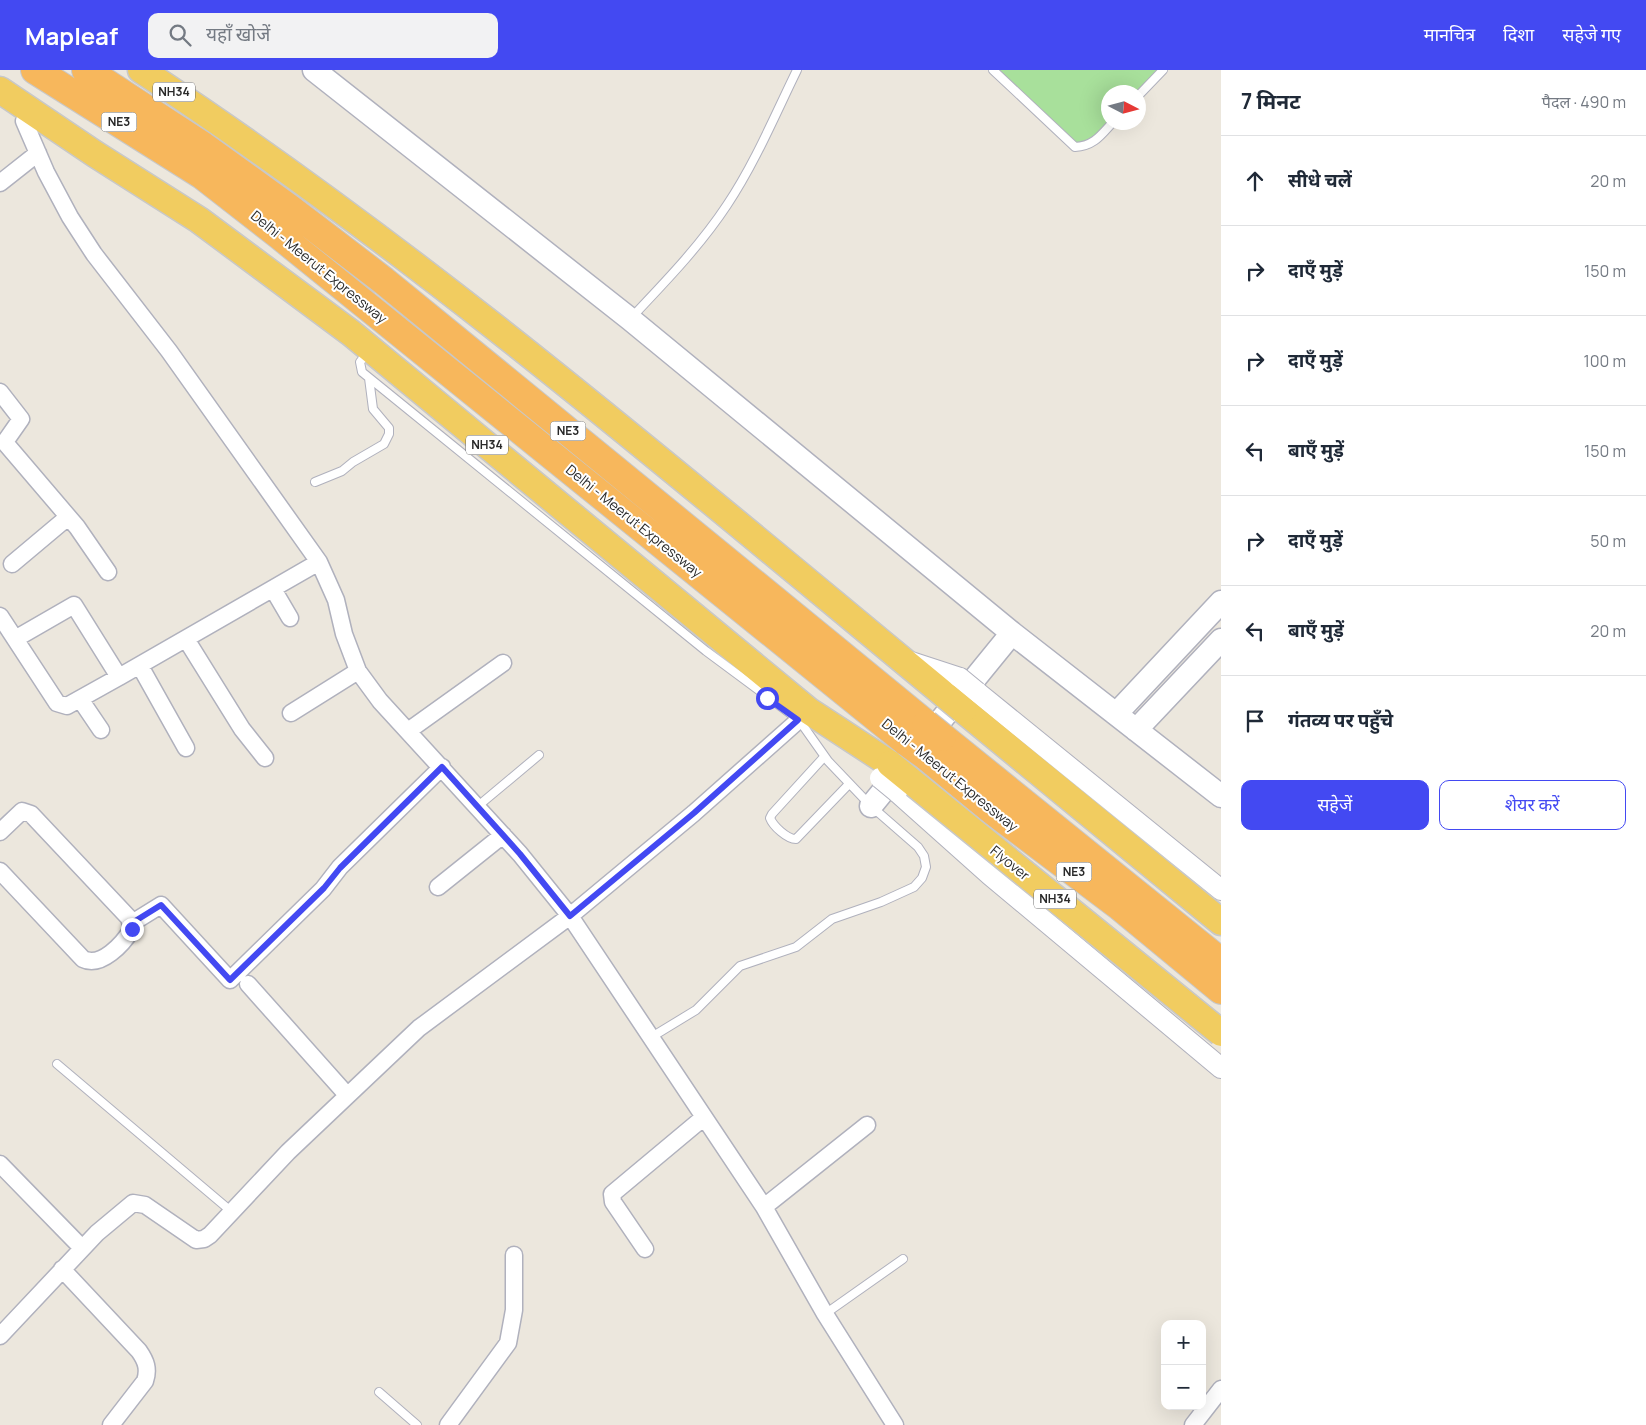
<!DOCTYPE html>
<html lang="hi">
<meta charset="utf-8">
<style>
:root{--surface:#fff;--page:#f2f2f3;--text:#1f2937;--muted:#747a83;--line:#e0e1e3;--accent:#4349f2}
body{margin:0;font-family:Manrope,"Noto Sans Devanagari",sans-serif;background:var(--page);color:var(--text)}
.controls{position:absolute;right:15px;bottom:15px;display:grid;overflow:hidden;border-radius:10px;box-shadow:0 5px 20px #0002}
.controls button{width:45px;height:45px;display:grid;place-items:center;padding:0;border:0;border-bottom:1px solid var(--line);background:var(--surface);color:var(--text);font:25px sans-serif}
.compass{position:absolute;left:1101px;top:15px;width:45px;height:45px;border-radius:50%;background:var(--surface);box-shadow:0 5px 20px #0002;rotate:96deg}
.stop{position:absolute;width:15px;height:15px;margin:-11px;border:4px solid #4349f2;border-radius:50%;background:#fff}
.stop.end{background:#4349f2;border-color:#fff;box-shadow:0 1px 5px #0008}
.list{margin:0;padding:0;list-style:none}
h2{display:flex;justify-content:space-between;align-items:center;height:65px;margin:0;padding:0 20px;font-size:21px}
h2 small{font-size:16px;font-weight:400;color:var(--muted)}
.list li{display:grid;grid-template-columns:32px 1fr auto;gap:15px;align-items:center;box-sizing:border-box;height:90px;padding:0 20px;border-top:1px solid var(--line)}
.list b{display:block;font-size:19px;white-space:nowrap}
.list em{font-size:16px;font-style:normal;color:var(--muted)}
.actions{display:flex;gap:10px;padding:15px 20px}
.actions a{flex:1;padding:11px 0;border:1px solid var(--accent);border-radius:10px;text-align:center;font-size:18px;color:var(--accent)}
.actions .main{background:var(--accent);color:#fff}
.icon{flex:none;width:28px;height:28px;fill:none;stroke:currentColor;stroke-width:2;stroke-linecap:round;stroke-linejoin:round}
.map{position:relative;flex:none;width:1221px;height:1355px;overflow:hidden}
header{display:flex;align-items:center;gap:30px;box-sizing:border-box;height:70px;padding:0 25px;background:var(--accent);color:#fff}
header strong{font-size:24px}
nav{display:flex;gap:28px;margin-inline-start:auto;font-size:18px}
.search{width:350px;height:45px;background:var(--page);display:flex;align-items:center;gap:12px;box-sizing:border-box;padding:0 18px;border-radius:10px;color:var(--muted);font-size:19px}
main{display:flex}
aside{flex:1;background:var(--surface)}
.map>svg:first-child{display:block}
</style>
<header>
<strong>Mapleaf</strong>
<div class="search"><svg class="icon" aria-label="search" viewBox="0 0 24 24"><circle cx="10" cy="10" r="6"/><path d="M15 15l6 6"/></svg>यहाँ खोजें</div>
<nav><a>मानचित्र</a><a>दिशा</a><a>सहेजे गए</a></nav>
</header>
<main>
<div class="map">
<svg width="1221" height="1355" viewBox="0 0 1221 1355">
<rect width="100%" height="100%" fill="#ece7dd"/>
<!-- green -->
<path fill="#a8e09b" d="M993 0H1161L1138 22H1108V52L1096 71 1075 77Z"/>
<g fill="none" stroke-linecap="round" stroke-linejoin="round">
<defs>
<path id="service" d="M993 0 1075 77C1094 76 1101 65 1113 52
M1138 26 1163 0
M631 248C665 212 700 176 727 135 755 93 775 45 797 0
M367 283 360 292 362 302 706 581 799 650 828 691 871 736 918 777 924 786 926 797 922 808 914 817 881 832 832 849 796 877 740 896 696 940 650 968
M315 412 342 401 353 392 384 374 389 364V358L373 339 369 308
M824 687 772 744 770 748C773 756 787 769 796 769L849 714
M478 736 539 685
M57 994 232 1142
M825 1244 903 1189
M379 1322 417 1355"/>
<path id="minor" d="M24 51 46 102 70 147 94 184 169 281 319 492 336 530 344 564 358 601 380 631 520 784 570 846 764 1137 825 1244 895 1355
M0 113 38 83
M0 322 21 349 7 369V375L77 457 108 502
M12 494 68 447
M273 519 290 548
M0 546 57 633 67 636 119 607
M15 569 74 535 119 607 319 492
M186 569 242 659 265 688
M140 596 186 678
M80 629 101 660
M291 643 358 601
M408 661 503 593
M0 762 22 741 31 744 129 848 132 859C123 874 101 898 83 889L0 801
M438 817 503 765
M132 853 161 835 230 910 323 819 340 797 442 697
M248 914 347 1025
M0 1094 82 1178
M764 1137 867 1055
M645 1179 613 1132 612 1124 703 1048
M62 1199 139 1281C146 1291 149 1299 145 1311L111 1355
M0 1266 97 1163 133 1133 145 1135 196 1170 204 1169 210 1165 288 1082 419 958 570 846 694 743 809 641
M448 1355 508 1273 514 1240V1185
M1193 1355 1221 1319"/>
<path id="tertiary" d="M911 592 960 608
M977 622 1221 820
M897 722 990 805 1221 998"/>
<path id="secondary" d="M314 0 630 249 1012 563 1221 726
M1116 644 1221 532
M1136 660 1221 570
M871 736 1012 563"/>
<path id="trunk" d="M141 0C425 187 684 410 946 626
M0 20 95 84 199 150 351 263 809 641 890 694
M963 640 1221 852"/>
<path id="motorway" d="M35 0 202 105 279 165 908 673
M86 0 203 76 289 138 384 211 926 654
M942 667 1221 892
M926 686 989 738 1118 835 1221 920"/>
</defs>
<!-- service casing -->
<use href="#service" stroke="#b0b1bd" stroke-width="10"/>
<!-- minor casing -->
<use href="#minor" stroke="#b0b1bd" stroke-width="19"/>
<!-- tertiary casing -->
<use href="#tertiary" stroke="#b0b1bd" stroke-width="22"/>
<!-- secondary casing -->
<use href="#secondary" stroke="#b0b1bd" stroke-width="25"/>
<!-- trunk casing -->
<use href="#trunk" stroke="#c8c8c8" stroke-width="29"/>
<!-- motorway casing -->
<use href="#motorway" stroke="#c8c8c8" stroke-width="30"/>
<!-- service -->
<use href="#service" stroke="#fff" stroke-width="8"/>
<!-- minor -->
<use href="#minor" stroke="#fff" stroke-width="16"/>
<!-- tertiary -->
<use href="#tertiary" stroke="#fff" stroke-width="20"/>
<!-- secondary -->
<use href="#secondary" stroke="#fff" stroke-width="22"/>
<!-- trunk -->
<use href="#trunk" stroke="#f1cc60" stroke-width="26"/>
<!-- motorway -->
<use href="#motorway" stroke="#f7b75c" stroke-width="28"/>
<defs>
<path id="tertiary-bridge" d="M960 608 977 622
M880 708 897 722"/>
<path id="trunk-bridge" d="M946 626 963 640
M890 694 1221 963"/>
<path id="motorway-bridge" d="M926 654 942 667
M908 673 926 686"/>
</defs>
<!-- tertiary-bridge casing -->
<use href="#tertiary-bridge" stroke="#b0b1bd" stroke-width="22" stroke-linecap="butt"/>
<!-- trunk-bridge casing -->
<use href="#trunk-bridge" stroke="#c8c8c8" stroke-width="29" stroke-linecap="butt"/>
<!-- motorway-bridge casing -->
<use href="#motorway-bridge" stroke="#c8c8c8" stroke-width="30" stroke-linecap="butt"/>
<!-- tertiary-bridge -->
<use href="#tertiary-bridge" stroke="#fff" stroke-width="20"/>
<!-- trunk-bridge -->
<use href="#trunk-bridge" stroke="#f1cc60" stroke-width="26"/>
<!-- motorway-bridge -->
<use href="#motorway-bridge" stroke="#f7b75c" stroke-width="28"/>
</g>
<g fill="none" stroke-linecap="round" stroke-linejoin="round">
<!-- route -->
<path stroke="#4349f2" stroke-width="6" d="M132 859V853L161 835 230 910 324 818 340 798 442 697 520 784 570 846 694 743 798 650 767 628"/>
</g>
<g text-anchor="middle" stroke-width="4" stroke-linejoin="round" paint-order="stroke">
<!-- shield labels -->
<g fill="#fff" stroke="#6a6a6a" stroke-width="1">
<rect x="153" y="12.5" width="42" height="19" rx="4"/>
<rect x="101.5" y="42.5" width="35" height="19" rx="4"/>
<rect x="550.5" y="351.5" width="35" height="19" rx="4"/>
<rect x="466" y="365.5" width="42" height="19" rx="4"/>
<rect x="1056.5" y="792.5" width="35" height="19" rx="4"/>
<rect x="1034" y="819.5" width="42" height="19" rx="4"/>
</g>
<g font-size="12" font-weight="bold" fill="#2a2a2a">
<text x="174" y="26">NH34</text>
<text x="119" y="56">NE3</text>
<text x="568" y="365">NE3</text>
<text x="487" y="379">NH34</text>
<text x="1074" y="806">NE3</text>
<text x="1055" y="833">NH34</text>
</g>
<!-- street labels -->
<g font-size="14" fill="#2a2a2a" stroke="#fff">
<text transform="translate(319 197) rotate(39)" y="5">Delhi - Meerut Expressway</text>
<text transform="translate(634 451) rotate(39)" y="5">Delhi - Meerut Expressway</text>
<text transform="translate(950 705) rotate(39)" y="5">Delhi - Meerut Expressway</text>
<text transform="translate(1010 793) rotate(39)" y="5">Flyover</text>
</g>
</g>
</svg>
<div class="controls">
<button>+</button>
<button>−</button>
</div>
<svg class="compass" viewBox="-18 -18 36 36"><path d="M0-13l5 13h-10z" fill="#e53935"/><path d="M0 13l5-13h-10z" fill="#747a83"/></svg>
<div class="stop" style="left:767px;top:628px"></div>
<div class="stop end" style="left:132px;top:859px"></div>
</div>
<aside>
<h2>7 मिनट<small>पैदल · 490 m</small></h2>
<ul class="list">
<li><svg class="icon" aria-label="ahead" viewBox="0 0 24 24"><path d="M12 20V5M6 11l6-6 6 6"/></svg><div><b>सीधे चलें</b></div><em>20 m</em></li>
<li><svg class="icon" aria-label="right" viewBox="0 0 24 24"><path d="M7 20v-9h11M14 6l5 5-5 5"/></svg><div><b>दाएँ मुड़ें</b></div><em>150 m</em></li>
<li><svg class="icon" aria-label="right" viewBox="0 0 24 24"><path d="M7 20v-9h11M14 6l5 5-5 5"/></svg><div><b>दाएँ मुड़ें</b></div><em>100 m</em></li>
<li><svg class="icon" aria-label="left" viewBox="0 0 24 24"><path d="M17 20v-9H6M10 6l-5 5 5 5"/></svg><div><b>बाएँ मुड़ें</b></div><em>150 m</em></li>
<li><svg class="icon" aria-label="right" viewBox="0 0 24 24"><path d="M7 20v-9h11M14 6l5 5-5 5"/></svg><div><b>दाएँ मुड़ें</b></div><em>50 m</em></li>
<li><svg class="icon" aria-label="left" viewBox="0 0 24 24"><path d="M17 20v-9H6M10 6l-5 5 5 5"/></svg><div><b>बाएँ मुड़ें</b></div><em>20 m</em></li>
<li><svg class="icon" aria-label="arrive" viewBox="0 0 24 24"><path d="M6 21V4h12l-3 4 3 4H6"/></svg><div><b>गंतव्य पर पहुँचे</b></div></li>
</ul>
<div class="actions"><a class="main">सहेजें</a><a>शेयर करें</a></div>
</aside>
</main>
